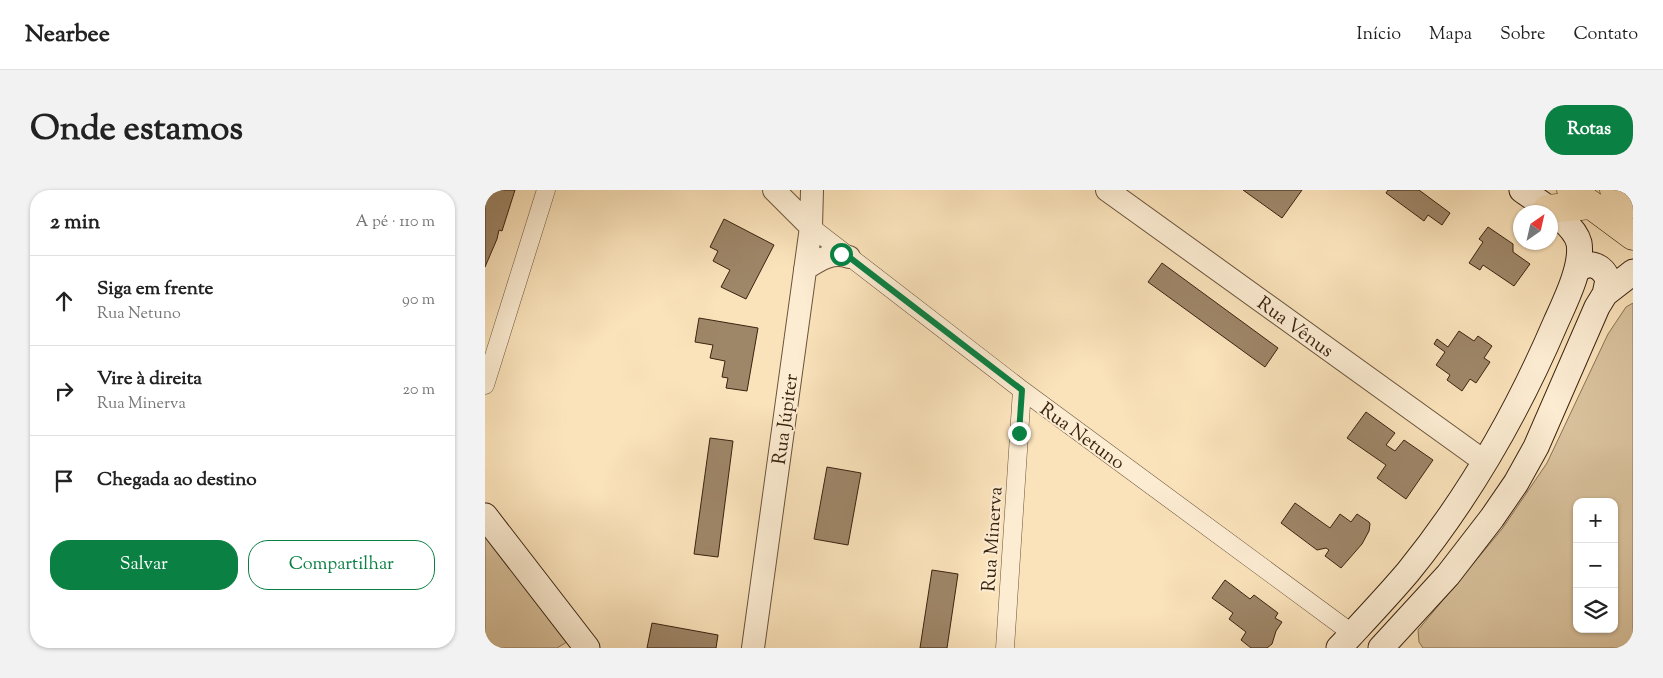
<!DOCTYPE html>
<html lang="pt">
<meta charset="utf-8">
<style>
:root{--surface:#fff;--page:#f2f2f2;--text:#222;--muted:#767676;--line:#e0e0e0;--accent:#0b8043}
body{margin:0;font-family:"Sorts Mill Goudy",serif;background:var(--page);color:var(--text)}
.controls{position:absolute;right:15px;bottom:15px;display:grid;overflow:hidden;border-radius:10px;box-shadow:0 1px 4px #0004}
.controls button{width:45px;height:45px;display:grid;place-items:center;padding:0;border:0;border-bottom:1px solid var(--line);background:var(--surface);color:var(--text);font:25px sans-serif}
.compass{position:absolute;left:1028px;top:15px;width:45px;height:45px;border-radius:50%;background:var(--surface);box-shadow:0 1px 4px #0004;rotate:34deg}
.stop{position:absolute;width:15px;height:15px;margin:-11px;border:4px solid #0b8043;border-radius:50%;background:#fff}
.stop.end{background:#0b8043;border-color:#fff;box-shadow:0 1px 5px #0008}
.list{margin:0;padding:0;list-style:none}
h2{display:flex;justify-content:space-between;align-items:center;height:65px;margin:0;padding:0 20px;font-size:21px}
h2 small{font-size:16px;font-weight:400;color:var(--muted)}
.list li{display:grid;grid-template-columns:32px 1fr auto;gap:15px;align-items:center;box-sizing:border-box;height:90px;padding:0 20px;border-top:1px solid var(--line)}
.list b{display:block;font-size:19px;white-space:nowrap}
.list p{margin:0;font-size:16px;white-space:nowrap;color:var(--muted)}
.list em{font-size:16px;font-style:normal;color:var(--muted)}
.actions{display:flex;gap:10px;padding:15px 20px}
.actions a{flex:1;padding:11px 0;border:1px solid var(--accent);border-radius:20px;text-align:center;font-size:18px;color:var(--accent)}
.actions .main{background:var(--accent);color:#fff}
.icon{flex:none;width:28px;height:28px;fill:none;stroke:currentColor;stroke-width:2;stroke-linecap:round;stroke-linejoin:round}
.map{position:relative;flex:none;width:1148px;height:458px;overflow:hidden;border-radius:20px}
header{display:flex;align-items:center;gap:30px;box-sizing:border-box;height:70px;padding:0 25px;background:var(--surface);border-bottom:1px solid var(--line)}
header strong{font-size:24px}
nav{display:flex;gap:28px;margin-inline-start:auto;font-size:18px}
.intro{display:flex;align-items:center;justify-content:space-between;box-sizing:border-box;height:120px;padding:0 30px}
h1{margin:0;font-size:35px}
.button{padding:12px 22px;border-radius:20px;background:var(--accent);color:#fff;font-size:18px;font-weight:700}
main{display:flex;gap:30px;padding:0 30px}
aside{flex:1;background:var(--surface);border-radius:20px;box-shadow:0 1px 4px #0004}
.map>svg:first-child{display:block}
</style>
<header>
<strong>Nearbee</strong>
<nav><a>Início</a><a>Mapa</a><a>Sobre</a><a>Contato</a></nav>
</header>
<div class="intro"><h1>Onde estamos</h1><a class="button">Rotas</a></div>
<main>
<aside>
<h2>2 min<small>A pé · 110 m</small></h2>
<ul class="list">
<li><svg class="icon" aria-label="ahead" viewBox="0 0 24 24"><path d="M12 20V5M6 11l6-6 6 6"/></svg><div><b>Siga em frente</b><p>Rua Netuno</p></div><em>90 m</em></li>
<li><svg class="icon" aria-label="right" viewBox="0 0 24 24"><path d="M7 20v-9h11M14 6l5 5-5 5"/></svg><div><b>Vire à direita</b><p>Rua Minerva</p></div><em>20 m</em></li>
<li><svg class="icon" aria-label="arrive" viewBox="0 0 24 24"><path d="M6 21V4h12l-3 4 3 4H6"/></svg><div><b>Chegada ao destino</b></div></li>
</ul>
<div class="actions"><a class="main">Salvar</a><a>Compartilhar</a></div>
</aside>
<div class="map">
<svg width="1148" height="458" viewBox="0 0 1148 458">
<rect width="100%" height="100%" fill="#fae2ba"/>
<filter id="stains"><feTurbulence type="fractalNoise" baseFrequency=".004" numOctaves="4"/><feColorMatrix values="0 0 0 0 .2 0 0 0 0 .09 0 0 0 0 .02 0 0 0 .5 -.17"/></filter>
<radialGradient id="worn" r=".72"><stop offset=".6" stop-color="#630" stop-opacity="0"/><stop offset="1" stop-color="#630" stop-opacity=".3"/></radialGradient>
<!-- green -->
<path fill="#d9c29d" stroke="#8a7256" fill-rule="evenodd" d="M1148 113V458H938L934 452 933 440 1017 339 1062 273 1123 144 1141 117ZM1092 312H1129V439H1092Z
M0 335 85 450 72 458H0Z"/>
<!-- building -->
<path fill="#9e8668" stroke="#3a2310" d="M0 0H30L17 41 14 40 12 49 0 77Z
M758 0H817L797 28Z
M903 0H934L965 23 957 35 943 25 939 31 901 3Z
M239 29 289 55 261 109 236 97 245 80 228 71 233 61 225 57Z
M1003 37 1028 54V62L1045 74 1029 96 998 75 995 80 984 73 998 52 994 49Z
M677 73 793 158 780 177 663 92Z
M214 128 273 138 262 201 241 198 243 188 237 187 240 171 225 168 228 155 210 152Z
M974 141 989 151 993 146 1007 156 999 168 1005 172 991 193 985 189 977 201 962 190 965 185 951 175 960 162 949 154 952 149 963 157Z
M881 222 910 243 901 255 910 261 919 250 948 270 921 309 892 288 901 275 862 248Z
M225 248 248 251 233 367 209 364Z
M342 277 376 283 363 355 329 349Z
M810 313 845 338 855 324 866 332 872 324 884 332 885 334 884 341 877 354 856 378 840 366 844 360 841 358 832 360 796 333Z
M447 380 473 384 462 458H435Z
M740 390 765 409 769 405 793 423 790 428 797 432 791 441 787 454 782 458H766L756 450 761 442 744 429 748 423 727 408Z
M167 433 233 445 231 458H162Z"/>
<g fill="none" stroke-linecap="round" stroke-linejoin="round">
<defs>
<path id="minor" d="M326 37 537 200 868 444
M0 195 61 0
M520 458 537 200"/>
<path id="tertiary" d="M289 0 326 37
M622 0 1000 272
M320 79C334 70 347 61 364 67
M268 458 326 37 327 0"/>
<path id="secondary" d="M1091 82C1102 69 1118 75 1123 90L1120 104
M0 326 102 458
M854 458C877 433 901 408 923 382 984 307 1033 221 1071 132 1080 112 1098 76 1094 53 1089 32 1053 12 1037 0
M896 458 963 385 1007 328 1031 293 1051 257 1112 117 1120 104 1148 82"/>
<path id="primary" d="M1086 0 1148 46
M1129 0 1148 14
M1062 19 1106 15"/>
</defs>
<!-- minor casing -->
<use href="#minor" stroke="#6a533a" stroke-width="19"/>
<!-- tertiary casing -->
<use href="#tertiary" stroke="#6a533a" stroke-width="24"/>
<!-- secondary casing -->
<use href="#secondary" stroke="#3a2310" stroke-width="27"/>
<!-- primary casing -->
<use href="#primary" stroke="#3a2310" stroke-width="29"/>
<!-- minor -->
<use href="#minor" stroke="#fcecd2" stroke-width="18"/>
<!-- tertiary -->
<use href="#tertiary" stroke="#fcecd2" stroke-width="22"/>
<!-- secondary -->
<use href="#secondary" stroke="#fcecd2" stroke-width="25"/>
<!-- primary -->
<use href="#primary" stroke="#fae2ba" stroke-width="28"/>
</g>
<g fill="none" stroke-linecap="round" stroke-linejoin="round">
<!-- route -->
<path stroke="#0b8043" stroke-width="6" d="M356 64 364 67 537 200 534 243"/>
</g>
<g text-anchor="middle" stroke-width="4" stroke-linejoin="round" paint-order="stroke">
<!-- street labels -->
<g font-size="19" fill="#3a2310" stroke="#fcecd2">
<text transform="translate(811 136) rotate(36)" y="7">Rua Vênus</text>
<text transform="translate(299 229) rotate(-82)" y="7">Rua Júpiter</text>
<text transform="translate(598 245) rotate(36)" y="7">Rua Netuno</text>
<text transform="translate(506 349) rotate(-86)" y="7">Rua Minerva</text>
</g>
</g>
<rect width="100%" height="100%" filter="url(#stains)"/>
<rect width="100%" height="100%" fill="url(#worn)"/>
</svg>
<div class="controls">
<button>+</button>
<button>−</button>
<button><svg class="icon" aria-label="layers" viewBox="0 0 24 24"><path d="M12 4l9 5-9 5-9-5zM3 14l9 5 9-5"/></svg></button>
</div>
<svg class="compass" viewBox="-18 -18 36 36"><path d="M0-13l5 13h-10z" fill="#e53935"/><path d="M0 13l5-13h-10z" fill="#767676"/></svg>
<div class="stop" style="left:356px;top:64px"></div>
<div class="stop end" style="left:534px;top:243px"></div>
</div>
</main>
